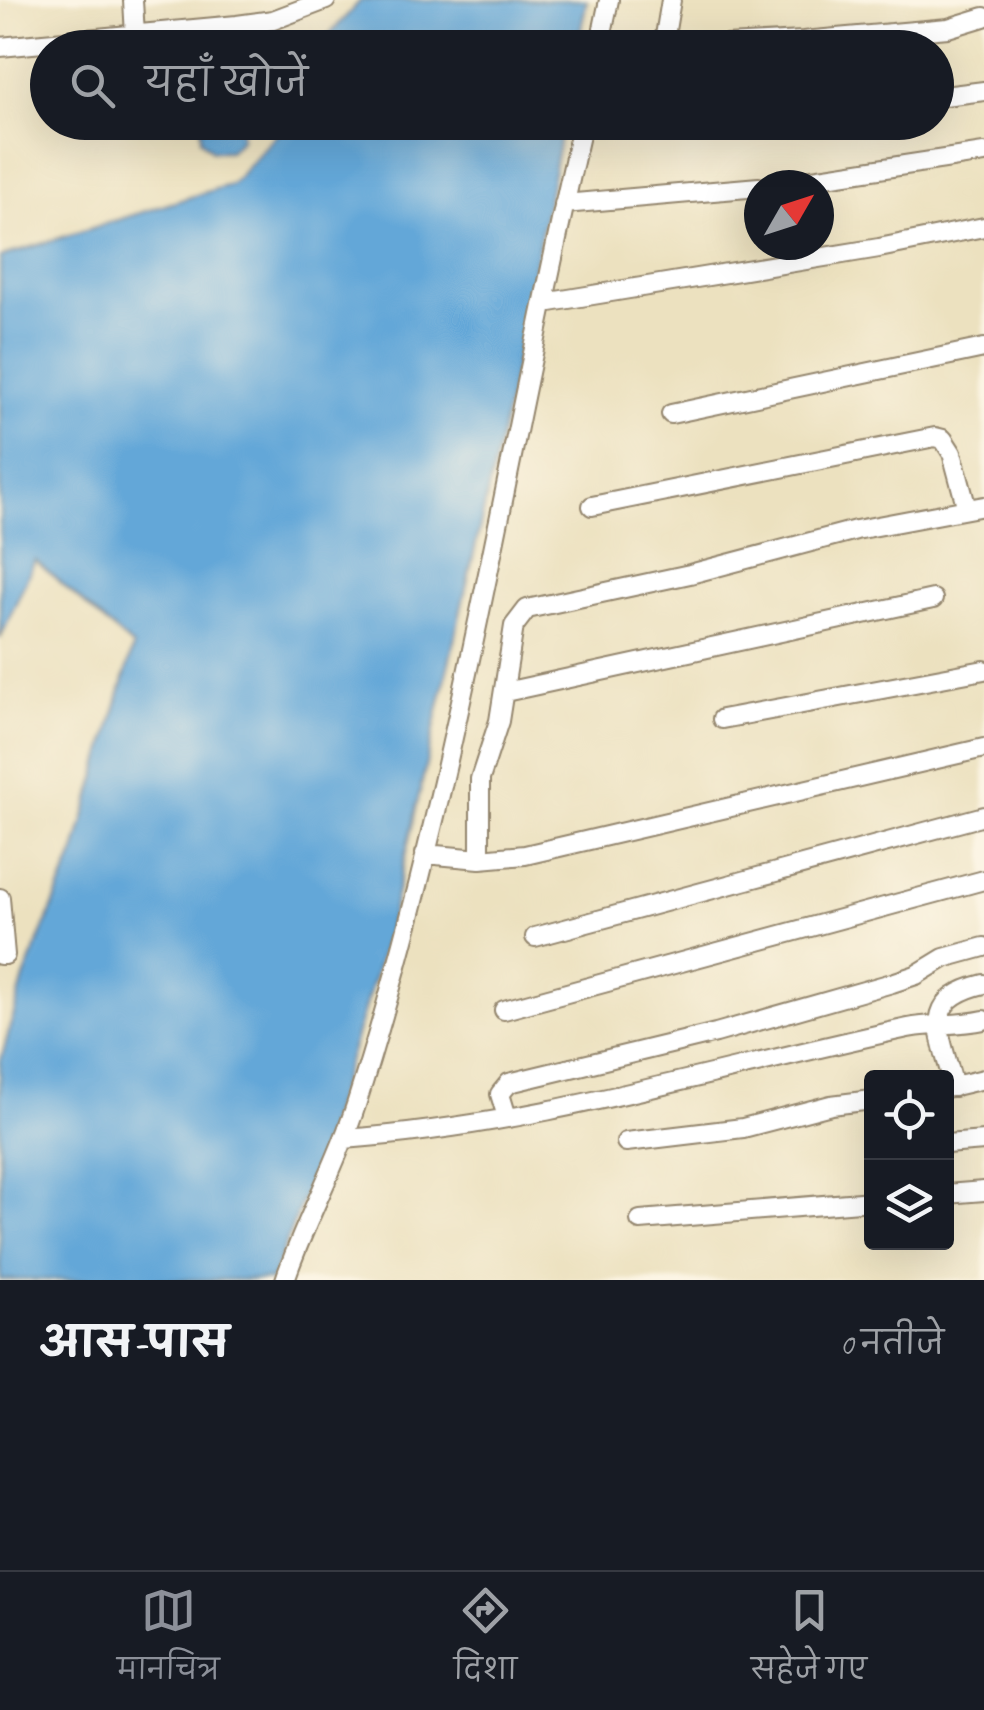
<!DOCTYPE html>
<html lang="hi">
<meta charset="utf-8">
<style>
:root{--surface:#171b24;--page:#20242c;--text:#f1f3f6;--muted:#9ea1a6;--line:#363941;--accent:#8c9099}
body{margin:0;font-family:Caveat,"Playpen Sans Deva",sans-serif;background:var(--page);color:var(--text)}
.controls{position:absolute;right:30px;bottom:30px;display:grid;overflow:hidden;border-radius:10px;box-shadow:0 10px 40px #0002}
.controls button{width:90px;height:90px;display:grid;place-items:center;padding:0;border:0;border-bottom:2px solid var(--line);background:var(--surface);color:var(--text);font:50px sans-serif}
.compass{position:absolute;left:744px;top:170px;width:90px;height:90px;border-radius:50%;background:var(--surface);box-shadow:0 10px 40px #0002;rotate:51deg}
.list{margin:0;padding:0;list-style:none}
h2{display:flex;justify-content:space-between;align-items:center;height:130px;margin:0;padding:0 40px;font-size:42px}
h2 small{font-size:32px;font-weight:400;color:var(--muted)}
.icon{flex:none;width:55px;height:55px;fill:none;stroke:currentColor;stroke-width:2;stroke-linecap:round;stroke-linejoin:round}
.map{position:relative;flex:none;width:984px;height:1280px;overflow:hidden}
.search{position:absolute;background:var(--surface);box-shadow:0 10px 40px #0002;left:30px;right:30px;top:30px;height:110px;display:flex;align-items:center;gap:25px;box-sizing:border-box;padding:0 35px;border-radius:55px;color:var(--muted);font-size:38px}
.sheet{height:290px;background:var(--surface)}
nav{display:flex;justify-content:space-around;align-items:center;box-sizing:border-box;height:140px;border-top:2px solid var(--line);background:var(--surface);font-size:28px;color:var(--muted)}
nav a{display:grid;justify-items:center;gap:5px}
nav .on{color:var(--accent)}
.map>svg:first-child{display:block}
</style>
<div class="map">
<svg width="984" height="1280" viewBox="0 0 984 1280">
<rect width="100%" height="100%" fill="#fcf5e5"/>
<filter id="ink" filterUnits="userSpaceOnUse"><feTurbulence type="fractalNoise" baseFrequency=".01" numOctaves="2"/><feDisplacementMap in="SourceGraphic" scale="20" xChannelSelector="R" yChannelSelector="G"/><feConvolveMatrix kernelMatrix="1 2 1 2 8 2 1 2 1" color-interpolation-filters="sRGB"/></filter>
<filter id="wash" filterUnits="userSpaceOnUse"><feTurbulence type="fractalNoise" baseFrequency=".0048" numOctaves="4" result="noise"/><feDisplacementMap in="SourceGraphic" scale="40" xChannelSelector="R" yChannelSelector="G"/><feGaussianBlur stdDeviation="2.25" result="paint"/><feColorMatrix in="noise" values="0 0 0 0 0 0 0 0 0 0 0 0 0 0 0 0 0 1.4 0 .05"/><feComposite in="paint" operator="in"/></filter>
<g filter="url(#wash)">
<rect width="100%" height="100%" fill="#ece1bf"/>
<!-- water -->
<path fill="#63a7d8" stroke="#4f687b" stroke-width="2.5" d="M361 0H587L577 47H318Z
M241 123V140L229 151H212L201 139V123Z
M287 123H563L508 403 388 932 320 1154 272 1280H0V1063L24 978 75 852 133 647 35 560 0 639V257L232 184Z"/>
</g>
<g filter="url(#ink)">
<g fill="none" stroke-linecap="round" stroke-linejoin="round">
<defs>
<path id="minor" d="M133 0 135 36
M0 47 237 25 273 20 326 0
M599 48 609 0
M663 48 671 0
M665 48 803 41 948 28 984 17
M936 97 984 91
M640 125 666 122
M773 185 984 153
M564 204 759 187
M544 303 879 248 984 227
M671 414 984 348
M592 506 935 437 943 439 952 453 967 509
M505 692 933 599
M722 719 984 670
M425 854 480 859 525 855 984 748
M480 859V779L499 721 514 626 527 609 690 574 856 530 984 506
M0 898 5 955H0
M535 937 984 816
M504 1010 984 880
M954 1087C942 1036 917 1000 984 984
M946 1088 984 1079
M507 1117 500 1094 509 1083 716 1033 892 983 916 975 944 958 984 947
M344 1139C535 1126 721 1068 908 1028 932 1023 957 1026 984 1020
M626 1142 743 1128 831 1105 872 1100
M946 1144 984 1141
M946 1194 984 1191
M640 1220 872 1201
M285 1280C305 1220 337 1165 356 1105 458 785 507 449 583 122"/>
</defs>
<!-- minor casing -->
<use href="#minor" stroke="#94866e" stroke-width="22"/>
<!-- minor -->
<use href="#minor" stroke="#fff" stroke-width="18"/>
</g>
</g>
</svg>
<div class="controls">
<button><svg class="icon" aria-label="locate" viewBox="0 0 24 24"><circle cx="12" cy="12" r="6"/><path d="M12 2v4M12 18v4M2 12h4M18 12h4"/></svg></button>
<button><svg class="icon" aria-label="layers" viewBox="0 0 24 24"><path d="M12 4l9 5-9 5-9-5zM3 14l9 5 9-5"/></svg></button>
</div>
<svg class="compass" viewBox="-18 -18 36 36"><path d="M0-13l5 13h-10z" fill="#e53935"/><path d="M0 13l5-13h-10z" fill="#9ea1a6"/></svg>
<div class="search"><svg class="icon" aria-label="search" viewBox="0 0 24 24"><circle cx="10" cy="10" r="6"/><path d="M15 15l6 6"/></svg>यहाँ खोजें</div>
</div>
<section class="sheet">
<h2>आस-पास<small>0 नतीजे</small></h2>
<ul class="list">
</ul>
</section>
<nav>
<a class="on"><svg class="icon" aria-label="map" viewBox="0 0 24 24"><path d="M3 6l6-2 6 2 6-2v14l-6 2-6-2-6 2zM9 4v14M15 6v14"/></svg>मानचित्र</a>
<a><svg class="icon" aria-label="directions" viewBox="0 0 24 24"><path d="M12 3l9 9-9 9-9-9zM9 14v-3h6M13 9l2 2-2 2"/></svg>दिशा</a>
<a><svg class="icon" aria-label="saved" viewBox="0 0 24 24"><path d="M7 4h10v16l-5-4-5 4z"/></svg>सहेजे गए</a>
</nav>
